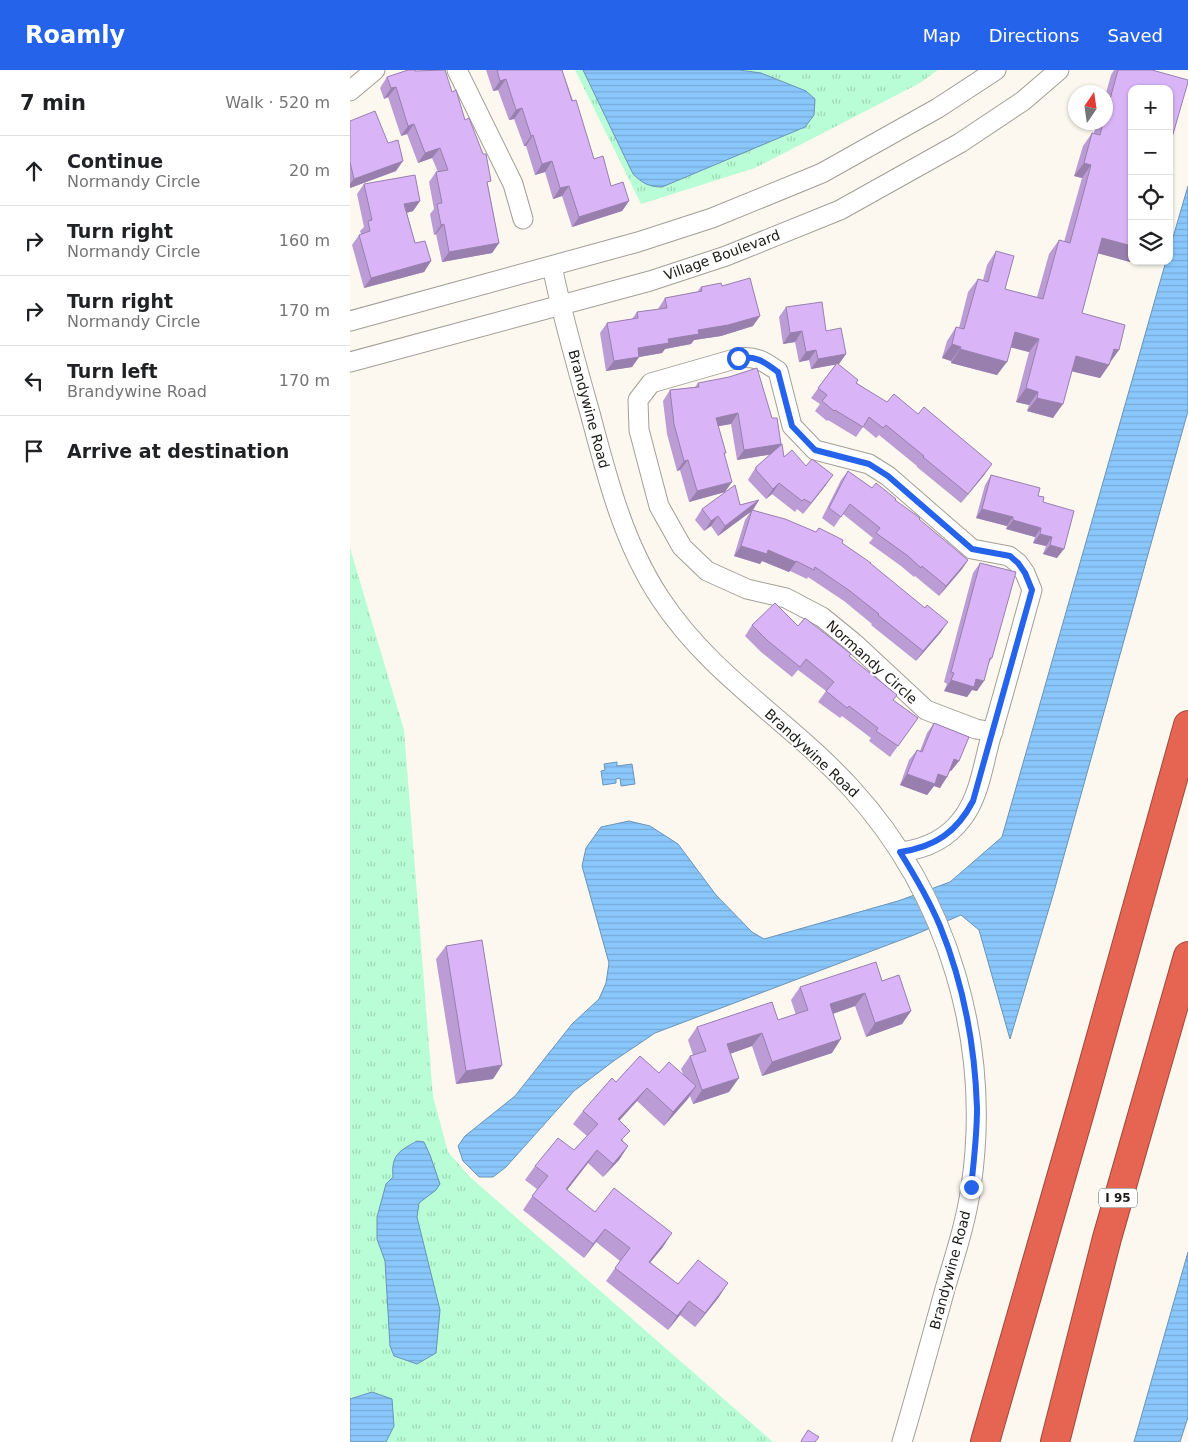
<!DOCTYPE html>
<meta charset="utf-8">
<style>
:root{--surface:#fff;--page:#f2f2f2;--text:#202124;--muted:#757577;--line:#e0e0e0;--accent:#2563eb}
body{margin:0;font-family:"DejaVu Sans",sans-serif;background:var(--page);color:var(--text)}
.controls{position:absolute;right:15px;top:15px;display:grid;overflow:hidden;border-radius:10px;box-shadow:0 1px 4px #0004}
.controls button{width:45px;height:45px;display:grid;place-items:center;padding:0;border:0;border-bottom:1px solid var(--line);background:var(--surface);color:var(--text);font:25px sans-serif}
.compass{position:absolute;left:718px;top:15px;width:45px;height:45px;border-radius:50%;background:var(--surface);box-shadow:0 1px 4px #0004;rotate:13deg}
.stop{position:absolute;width:15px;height:15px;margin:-11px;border:4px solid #2563eb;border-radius:50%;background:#fff}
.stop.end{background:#2563eb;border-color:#fff;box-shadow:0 1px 5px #0008}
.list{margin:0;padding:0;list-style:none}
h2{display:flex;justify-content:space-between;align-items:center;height:65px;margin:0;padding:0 20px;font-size:21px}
h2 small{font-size:16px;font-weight:400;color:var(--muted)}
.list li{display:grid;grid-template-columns:32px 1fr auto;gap:15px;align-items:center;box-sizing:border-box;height:70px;padding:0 20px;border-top:1px solid var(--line)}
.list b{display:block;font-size:19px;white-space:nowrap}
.list p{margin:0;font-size:16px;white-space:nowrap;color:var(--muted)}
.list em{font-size:16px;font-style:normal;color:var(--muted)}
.icon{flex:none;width:28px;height:28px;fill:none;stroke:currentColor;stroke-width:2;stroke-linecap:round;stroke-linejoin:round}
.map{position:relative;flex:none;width:838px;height:1372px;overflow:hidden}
header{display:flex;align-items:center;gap:30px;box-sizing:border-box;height:70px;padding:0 25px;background:var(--accent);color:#fff}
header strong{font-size:24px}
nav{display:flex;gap:28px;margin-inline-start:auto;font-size:18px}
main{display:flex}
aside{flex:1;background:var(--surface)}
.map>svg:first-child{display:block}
</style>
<header>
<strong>Roamly</strong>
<nav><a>Map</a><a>Directions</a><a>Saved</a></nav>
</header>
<main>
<aside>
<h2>7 min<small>Walk · 520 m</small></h2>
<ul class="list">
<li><svg class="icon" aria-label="ahead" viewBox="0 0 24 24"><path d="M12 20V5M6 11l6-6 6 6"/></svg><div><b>Continue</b><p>Normandy Circle</p></div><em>20 m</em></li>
<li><svg class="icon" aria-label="right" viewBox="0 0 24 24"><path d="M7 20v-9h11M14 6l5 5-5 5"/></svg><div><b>Turn right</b><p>Normandy Circle</p></div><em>160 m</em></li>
<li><svg class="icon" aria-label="right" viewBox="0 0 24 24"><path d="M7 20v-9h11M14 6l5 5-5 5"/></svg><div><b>Turn right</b><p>Normandy Circle</p></div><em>170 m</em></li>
<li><svg class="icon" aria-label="left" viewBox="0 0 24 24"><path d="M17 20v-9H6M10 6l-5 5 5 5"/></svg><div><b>Turn left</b><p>Brandywine Road</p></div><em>170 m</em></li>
<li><svg class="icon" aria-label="arrive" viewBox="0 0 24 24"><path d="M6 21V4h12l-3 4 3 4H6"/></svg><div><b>Arrive at destination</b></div></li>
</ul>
</aside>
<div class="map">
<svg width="838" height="1372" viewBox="0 0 838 1372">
<defs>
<pattern id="grass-tufts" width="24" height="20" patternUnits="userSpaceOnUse" patternTransform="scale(1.25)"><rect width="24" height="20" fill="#b8fdd5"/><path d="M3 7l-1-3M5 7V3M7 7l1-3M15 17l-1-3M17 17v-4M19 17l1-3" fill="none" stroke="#9ed8b6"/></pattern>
<pattern id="water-rules" width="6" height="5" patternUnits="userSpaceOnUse" patternTransform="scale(1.25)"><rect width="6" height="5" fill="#8ac7fd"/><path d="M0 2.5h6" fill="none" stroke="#76aad8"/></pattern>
</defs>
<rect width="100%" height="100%" fill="#fdf8ef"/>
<!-- grass -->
<path fill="url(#grass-tufts)" d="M225 0H588L570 13 405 98 291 134Z
M0 478 54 660 83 1026 98 1082 120 1107 423 1372H0Z"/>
<!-- water -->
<path fill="url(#water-rules)" stroke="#6993b8" d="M233 0H389L411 3 456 21 465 29 464 45 455 57 312 117C299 117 292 113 283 104Z
M838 116V341L703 825 660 969 629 860 611 845 564 865 305 963 265 990 224 1021 156 1097 143 1107H129L113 1091 108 1076 115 1066 165 1026 222 954 249 929 256 913 259 893 232 796 236 778 251 757 279 751 300 756 328 774 366 825 402 862 414 869 548 831 600 812 652 767 816 191H819V181Z
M267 692V696L282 694 285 714 271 716 270 708 266 709V713L253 715 251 701 255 700 254 694Z
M67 1071 74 1072 80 1085 90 1114 86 1120 69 1133 67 1147 90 1240 86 1283 67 1294 44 1286 40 1276 35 1191 27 1169V1147L36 1114 43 1107C41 1085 49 1081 67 1071Z
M838 1182V1347L830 1372H784Z
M22 1322 42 1329 44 1356 36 1372H0V1329Z"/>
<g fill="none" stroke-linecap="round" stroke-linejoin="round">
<defs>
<path id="minor" d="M107 0 163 114 173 149
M0 21 25 0
M202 196C212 245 226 294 240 343 257 407 273 472 310 528 361 606 440 651 501 718 599 825 642 974 621 1117 616 1152 605 1185 595 1219 581 1270 567 1321 552 1372
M0 251 288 172 362 148 472 103 588 38 646 0
M0 292 300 211 376 186 490 140 610 73 673 31 709 0
M551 782C575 779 597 769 612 749 629 727 633 696 640 670 655 620 668 570 682 520L675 503 668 493 659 486 622 479 538 406 519 394 465 380 442 356 428 301C413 291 407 286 388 288L301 313 288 330 289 360 309 436 332 477 357 501 397 519 436 528 472 547 504 573 576 640 626 659 643 662"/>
<path id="highway" d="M635 1372 731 1038 838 655
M705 1372 757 1168 838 886"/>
</defs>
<!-- minor casing -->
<use href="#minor" stroke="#a39e96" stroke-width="21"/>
<!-- highway casing -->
<use href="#highway" stroke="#9f4a3d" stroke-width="30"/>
<!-- minor -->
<use href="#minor" stroke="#fff" stroke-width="19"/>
<!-- highway -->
<use href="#highway" stroke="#e66452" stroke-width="28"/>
</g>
<!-- wall -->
<path fill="#bb9cd5" d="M136 0H212L244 89 261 116 279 131 272 141 222 157 212 126 203 129 195 102 185 105 176 76H174L164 49 159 50 148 20 143 21Z
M764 0H768L780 192 748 183 732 243 760 292 759 295 750 308 722 301 703 348 677 341 679 335 666 332 679 282 661 277 647 305 601 293V291L592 288 597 271 606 257 609 258 618 222 628 209 633 210 637 195 646 181 655 219 687 227 699 184 709 170 714 172 732 108 724 106 733 76 742 63H744L747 52H756V23L761 5Z
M37 7 102 22 115 50 138 115 149 173 142 183 92 192 86 164 84 165 80 144 84 139 79 112 86 102H88L82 88 68 93 57 64 51 66 38 27 34 29 30 18Z
M0 51 46 101 0 118Z
M14 114 70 131 63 141 57 143 65 173 81 191 74 202 14 218 2 175 9 165 11 164 10 161 14 157 7 124Z
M372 216 403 256 371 266 344 270 341 274 315 279 312 283 289 287 282 297 256 301 250 263 257 253 282 249 287 242 308 239 315 228 347 222 351 217Z
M436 237 476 261 496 284 488 294 507 313 635 404 611 433 567 397V396L529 365 526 368 513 357 506 367 478 350 477 351 465 341 470 334 461 328 486 294 461 299 459 290 449 292 445 272 433 274 429 247Z
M348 313 422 348 431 374 429 377 434 387 456 396 476 415 453 444 447 439 445 442 422 424 416 429 398 410 399 408 406 397 421 384 387 390 381 354 368 356 375 384V422L339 432 330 400 327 401 317 364 313 331 320 320 345 317Z
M498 401 522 418 545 430 618 490 612 499 589 526 565 506 564 507 551 496 519 473 523 468 493 444 484 457 472 448 491 410Z
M641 405 688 426 693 432 707 488 693 484 696 476 683 473 685 467 656 459 657 456 626 448 635 415Z
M409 430 403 440 466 462 469 458 520 493 591 562 566 591 521 555 522 554 494 531 458 507 457 509 440 501 439 502 412 491 410 494 384 486 395 450 401 441 368 466 361 456 354 461 345 450 352 439 390 435Z
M630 493 642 588 640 591 627 621 622 620 617 627 594 621 597 614 594 612 623 503Z
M402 555 448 556 499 586 543 630 568 648 540 687 519 671 521 668 492 646 490 648 468 632 476 621 448 600 442 607 411 582 395 566Z
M584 653 609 691 601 701H600L590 718 584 716 577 725 550 715 559 690 567 680 570 681 577 663Z
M96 876 152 995 143 1009 106 1014 86 889Z
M532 911 561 941 552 954 516 967 505 936 483 944 482 983 412 1006 402 976 380 984 379 1022 343 1034 340 1026 314 1056 287 1031 269 1051 273 1071 278 1076 269 1090 253 1107 238 1093 217 1120 245 1142 313 1177 300 1192 328 1214 369 1227 345 1257 330 1245 318 1260 256 1211 270 1191 246 1172 234 1188 173 1140 187 1119 175 1110 185 1096 224 1080 237 1066 223 1054 233 1041 266 1012 309 1003 333 1004 331 999 340 986 343 985 338 970 347 957 428 950 446 945 441 930 450 917Z"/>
<!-- shaded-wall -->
<path fill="#987fae" d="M156 9 148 20 143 21 150 11Z
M46 17 38 27 34 29 41 18Z
M172 38 164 49 159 50 166 40Z
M64 54 57 64 51 66 58 56Z
M183 65 176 76H174L181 66Z
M90 78 82 88 68 93 75 83Z
M53 91 46 101 0 118V114L4 109Z
M202 91 195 102 185 105 192 94Z
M734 93 741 95 732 108 724 106Z
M219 116 212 126 203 129 210 118Z
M70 131 63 141 47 145 54 134Z
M279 131 272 141 222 157 229 147Z
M94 154 86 164 84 165 91 155Z
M752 168 782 176V189L780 192 743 182Z
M149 173 142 183 92 192 99 182Z
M81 191 74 202 14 218 21 208Z
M410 246 403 256 371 266 344 270 341 274 315 279 312 283 289 287 282 297 256 301 264 291 288 278 348 260Z
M452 261 445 272 433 274 440 263Z
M665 262 689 269 679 282 655 276Z
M602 274 611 277 601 291 592 288Z
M610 279 657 292 647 305 601 293Z
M764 279 769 280 759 294Z
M466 280 459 290 449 292 456 282Z
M496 284 489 294 461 299 468 289Z
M726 286 759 295 750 308 716 300Z
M676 318 688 322 679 335 666 332Z
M687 328 713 334 703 348 677 341Z
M388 343 381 354 359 358 366 348Z
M431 374 424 384 387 390 394 380Z
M338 390 330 400 327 401 334 391Z
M642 394 635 404 611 433 618 424Z
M483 405 476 415 453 444 461 433Z
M382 412 375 422 339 432 347 421Z
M429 413 422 424 416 429 423 419Z
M409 430 402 441 368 466 375 456Z
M632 439 663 447 657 456 626 448Z
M368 446 361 456 354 461 361 451Z
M663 450 691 458 685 467 656 459Z
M690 464 702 467 696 476 683 473Z
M700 475 714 479 707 488 693 484Z
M391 476 418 480 446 492 439 502 412 491 410 494 384 486Z
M618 490 612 499 589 526 596 516Z
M598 552 591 562 566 591 573 581Z
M626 609 634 611 627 621 622 620 617 627 594 621 601 610Z
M604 689 609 691 601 701 597 699Z
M557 704H588L597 707 590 718 584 716 577 725 550 715Z
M515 923 505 936 470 948 480 934Z
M561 941 552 954 516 967 525 953Z
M412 963 402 976 368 988 377 974Z
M491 969 482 983 412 1006 422 992Z
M152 995 143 1009 106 1014 116 1001Z
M389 1008 379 1022 343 1034 352 1020Z
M346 1016 337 1030 314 1056 323 1042Z
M297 1018 287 1031 258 1063 268 1049Z
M278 1076 269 1090 253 1107 263 1094Z
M247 1080 238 1093 207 1133 216 1119Z
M255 1159 246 1172 234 1188 243 1174Z
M322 1163 313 1177 290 1205 299 1192Z
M378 1213 369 1227 345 1257 355 1243Z
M339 1231 330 1245 318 1260 327 1246Z"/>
<!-- building -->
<path fill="#d9b5f8" stroke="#987fae" d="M58 0H65V1L95 0 102 22 106 20 115 50 119 48 133 84H136L141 111 137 112 149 173 99 182 94 154 91 155 87 134 92 133 86 102 98 100 90 78 75 83 64 54 58 56 46 17 41 18 37 7Z
M147 0H212L222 31 226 30 244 89 253 86 261 116 273 112 279 131 229 147 219 116 210 118 202 91 192 94 183 65 181 66 172 38 166 40 156 9 150 11Z
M768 0H802L838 10V12L819 78V19H782V176L752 168 732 243 775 255 769 280 764 279 759 295 726 286 713 334 687 328 688 322 676 318 689 269 665 262 657 292 610 279 611 277 602 274 606 257 614 259 628 209 638 212 646 181 664 186 655 219 693 229 709 170 720 173 741 95 734 93 742 63 750 65 753 52H756V44Z
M25 41 38 73 48 70 53 91 4 109 0 92V51Z
M65 105 70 131 54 134 65 173 75 171 81 191 21 208 9 165 20 161 18 151 22 150 14 114Z
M400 208 410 246 378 255 348 260 349 264 318 269 319 273 288 278 289 287 264 291 257 253 288 248 287 242 317 238 315 228 352 221 351 217 371 213 372 216Z
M472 232 476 261 491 258 496 284 468 289 466 280 456 282 452 261 440 263 436 237Z
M487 293 508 310 506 313 537 332 544 324 568 344 574 337 642 394 618 424 573 387 574 386 536 355 533 358 519 347 513 357 485 340 484 341 472 331 477 325 468 318Z
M407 298 422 348H427L431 374 394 380 388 343 366 348 376 383H374L382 412 347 421 338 390 334 391 324 354 320 320 349 317 348 313 379 307Z
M432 374 434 387 442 380 456 396 462 389 483 405 461 433 454 429 452 431 429 413 423 419 406 400V397Z
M498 401 522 418 526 413 546 429 545 430 570 448 569 449 618 490 596 516 572 496 571 498 558 486 526 463 530 458 500 434 491 447 479 438Z
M641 405 690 418 688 426 694 427 693 432 724 441 714 479 700 475 702 467 690 464 691 458 663 450V447L632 439Z
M385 415 390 435 409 430 375 456 368 446 361 451 352 439Z
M402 440 435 449 466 462 469 458 493 470 492 473 521 493H520L575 538 577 535 598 552 573 581 528 545 529 544 500 521 465 497 464 500 446 491V492L418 480 417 484 391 476Z
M630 493 666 502 642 588H640L634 611 626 609 624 617 601 610 604 603 601 602Z
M425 533 448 556 455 548 501 584 499 586 547 625 543 630 568 648 548 676 526 661 528 658 499 636 497 638 476 621 484 612 456 589 450 597 418 571 402 555Z
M584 653 619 667 609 691 604 689 597 707 588 704 585 714 557 704 567 680 572 682Z
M132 870 152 995 116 1001 96 876Z
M526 892 532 911 549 905 561 941 525 953 515 923 480 934 491 969 422 992 412 963 377 974 389 1008 352 1020 340 986 356 981 347 957 422 932 428 950 458 940 450 917Z
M290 986 309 1003 319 992 346 1016 323 1042 297 1018 268 1049 280 1061 271 1070 278 1076 263 1094 247 1080 216 1119 245 1142 264 1118 322 1163 299 1192 328 1214 348 1190 378 1213 355 1243 339 1231 327 1246 265 1198 280 1178 255 1159 243 1174 182 1126 198 1106 185 1096 208 1068 224 1080 248 1054 233 1041 262 1008 266 1012Z
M458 1360 469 1367 465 1372H452L451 1371Z"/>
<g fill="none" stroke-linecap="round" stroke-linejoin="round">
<!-- route -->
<path stroke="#2563eb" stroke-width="6" d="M388 288C407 286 413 291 428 302L442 356 465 380 519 394 538 406 622 479 660 486 668 493 675 503 682 520 623 731C607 762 585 777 550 782 565 806 579 830 590 856 613 913 625 976 627 1038 627 1064 624 1091 621 1117"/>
</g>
<g text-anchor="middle" stroke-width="4" stroke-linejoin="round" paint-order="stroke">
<!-- shield labels -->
<rect fill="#fff" stroke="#605f5d" stroke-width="1" x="749" y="1118.5" width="38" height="19" rx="4"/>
<g font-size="12" font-weight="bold" fill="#1c1a17">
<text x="768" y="1132">I 95</text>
</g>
<!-- street labels -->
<g font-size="14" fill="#1c1a17" stroke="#fff">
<text transform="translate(372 185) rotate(-20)" y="5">Village Boulevard</text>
<text transform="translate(239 339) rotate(75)" y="5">Brandywine Road</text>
<text transform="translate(522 592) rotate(42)" y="5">Normandy Circle</text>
<text transform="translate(462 683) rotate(43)" y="5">Brandywine Road</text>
<text transform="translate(600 1200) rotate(-75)" y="5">Brandywine Road</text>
</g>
</g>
</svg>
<div class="controls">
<button>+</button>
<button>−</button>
<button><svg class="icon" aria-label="locate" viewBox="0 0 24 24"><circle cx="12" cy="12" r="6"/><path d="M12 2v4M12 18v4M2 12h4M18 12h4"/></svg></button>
<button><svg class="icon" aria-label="layers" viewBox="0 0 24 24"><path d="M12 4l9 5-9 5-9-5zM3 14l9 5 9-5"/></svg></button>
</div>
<svg class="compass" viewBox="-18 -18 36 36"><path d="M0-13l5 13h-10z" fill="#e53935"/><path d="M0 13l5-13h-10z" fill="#757577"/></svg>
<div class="stop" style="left:388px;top:288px"></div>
<div class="stop end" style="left:621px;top:1117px"></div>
</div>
</main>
